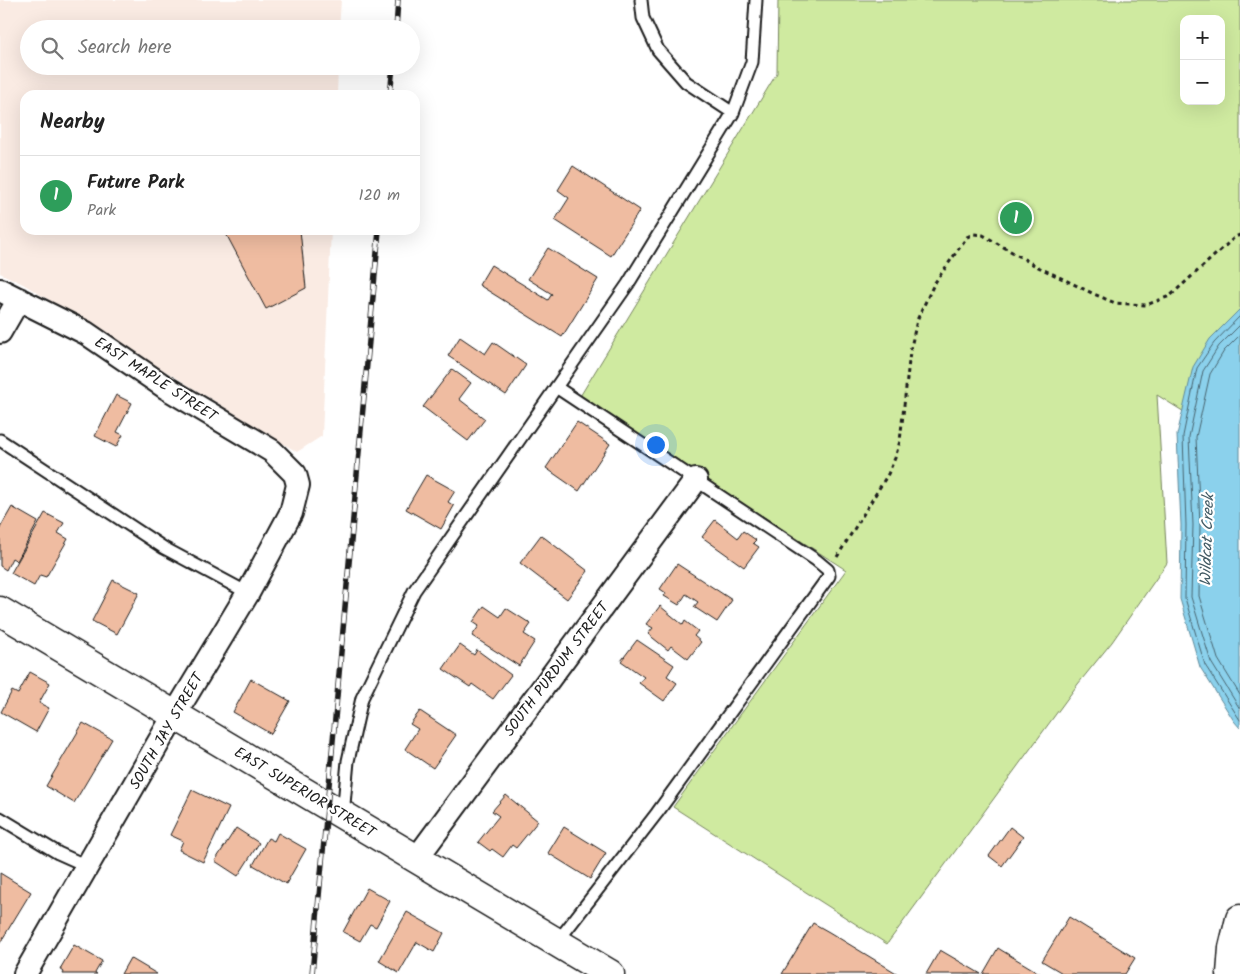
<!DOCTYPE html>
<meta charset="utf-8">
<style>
:root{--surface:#fff;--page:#f2f2f2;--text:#222;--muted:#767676;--line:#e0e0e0;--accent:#1c1c1c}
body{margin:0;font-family:Kalam,sans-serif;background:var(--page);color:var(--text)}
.controls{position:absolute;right:15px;top:15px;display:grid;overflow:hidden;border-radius:10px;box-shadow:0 5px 20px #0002}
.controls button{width:45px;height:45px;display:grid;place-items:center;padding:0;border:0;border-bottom:1px solid var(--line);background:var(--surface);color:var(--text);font:25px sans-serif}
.you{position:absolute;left:655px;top:444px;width:18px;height:18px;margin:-12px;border:4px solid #fff;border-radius:50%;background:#1a73e8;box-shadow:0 0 0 8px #1a73e833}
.badge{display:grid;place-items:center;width:32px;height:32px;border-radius:50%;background:var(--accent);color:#fff;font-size:16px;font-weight:700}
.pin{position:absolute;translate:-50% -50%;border:2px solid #fff;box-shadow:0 1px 5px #0006}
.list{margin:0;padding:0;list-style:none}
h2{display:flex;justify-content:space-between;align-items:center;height:65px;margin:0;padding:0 20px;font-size:21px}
h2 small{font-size:16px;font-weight:400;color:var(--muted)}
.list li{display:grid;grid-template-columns:32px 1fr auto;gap:15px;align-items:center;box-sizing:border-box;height:80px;padding:0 20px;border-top:1px solid var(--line)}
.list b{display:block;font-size:19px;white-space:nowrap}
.list p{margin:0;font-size:16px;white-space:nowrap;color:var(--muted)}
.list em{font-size:16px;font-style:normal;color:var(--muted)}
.icon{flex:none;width:28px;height:28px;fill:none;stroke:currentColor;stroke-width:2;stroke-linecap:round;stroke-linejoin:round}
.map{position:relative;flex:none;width:1240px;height:974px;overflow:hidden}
.search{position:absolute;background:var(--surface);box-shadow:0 5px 20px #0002;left:20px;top:20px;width:400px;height:55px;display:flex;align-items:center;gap:12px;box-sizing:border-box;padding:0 18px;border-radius:28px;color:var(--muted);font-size:19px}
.panel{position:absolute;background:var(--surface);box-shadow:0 5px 20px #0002;left:20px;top:90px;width:400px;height:145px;border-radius:15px}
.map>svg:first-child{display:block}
</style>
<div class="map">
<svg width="1240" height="974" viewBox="0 0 1240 974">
<rect width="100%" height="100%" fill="#fff"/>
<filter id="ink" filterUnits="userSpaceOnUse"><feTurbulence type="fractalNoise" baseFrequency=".02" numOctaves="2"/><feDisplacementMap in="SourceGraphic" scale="10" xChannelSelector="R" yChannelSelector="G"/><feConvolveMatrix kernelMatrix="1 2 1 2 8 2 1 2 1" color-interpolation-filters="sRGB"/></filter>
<g filter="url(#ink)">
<!-- built -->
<path fill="#faebe3" d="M0 0H341L339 29H29V66H338L337 95H25V230H331L322 436 297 452 23 284 0 273Z"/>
<!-- green -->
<path fill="#cfeaa0" stroke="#76835e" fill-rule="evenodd" d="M778 0H1240V399L1210 428 1157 395 1167 563 1112 642 1078 684 887 944 673 807 846 570 579 398 777 73ZM1184 19H1221V101H1184Z"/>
<!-- water -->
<path fill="#8bd1ec" stroke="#5f8999" d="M1240 309V728L1234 721 1200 667 1180 599 1181 525 1177 435 1193 367 1210 339Z"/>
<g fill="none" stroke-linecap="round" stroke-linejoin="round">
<!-- shore -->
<path stroke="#48646f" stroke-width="1" d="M1240 316 1214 343 1197 368 1183 436 1186 525 1185 598 1205 665 1240 720
M1240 325 1219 346 1203 371 1189 437 1193 525 1191 597 1211 662 1240 709
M1240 335 1224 351 1210 374 1196 437 1200 525 1199 596 1218 659 1240 695"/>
</g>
<!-- building -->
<path fill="#efbca1" stroke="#1c1c1c" d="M573 166 640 210 611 256 555 220 569 198 558 190Z
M224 230H300L306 288 266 309Z
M548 248 598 279 562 337 479 285 491 265 548 300 552 294 528 279Z
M460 337 485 354 493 342 526 365 506 395 448 356Z
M452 369 471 383 459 399 485 419 468 441 423 407Z
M116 395 132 403 117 432 123 435 116 447 95 436Z
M577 422 610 444 579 491 546 468Z
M426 475 455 491 448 502 454 506 441 529 406 509Z
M12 507 38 522 17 561 12 558 6 570 0 566V528Z
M45 513 64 523 58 533 68 539 46 577 40 575 34 586 11 573Z
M715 520 738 538 743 531 756 540 753 543 759 547 744 567 702 537Z
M541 535 588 571 567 599 520 563Z
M677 564 732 600 717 622 694 607 698 602 686 594 679 605 664 596 666 593 660 589Z
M113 580 139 593 117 634 92 621Z
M484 606 500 617 506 608 531 624 524 634 535 641 519 666 472 636 479 626 473 622Z
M660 606 683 625 685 621 698 631 694 636 701 642 688 659 671 646 668 650 648 634 653 628 646 624Z
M637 640 674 665 667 676 677 683 664 701 639 683 644 677 621 661Z
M460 645 474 655 477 650 511 675 493 699 472 684 470 687 443 669Z
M30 672 50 683 39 703 49 708 36 732 1 712 12 691 18 694Z
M251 679 290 701 271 734 233 712Z
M420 711 456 735 433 768 405 749 418 729 410 724Z
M83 723 112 739 74 803 46 786Z
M192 790 229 808 203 862 179 850 183 841 170 835Z
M506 795 538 821 516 848 512 845 503 857 492 849 490 851 478 842 499 816 492 811Z
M564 827 606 853 590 879 548 853Z
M1010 827 1023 837 1002 866 989 856Z
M236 828 259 843 238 876 215 861Z
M278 833 306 849 286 884 253 865 268 838 274 841Z
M0 873 31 892 0 943Z
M367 888 390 901 376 927 370 924 360 941 343 932Z
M407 912 444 933 434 952 417 942 399 973 379 961Z
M1069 917 1135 958 1125 974H1064L1042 961Z
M813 923 829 932 898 974H782Z
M74 945 102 961 95 973 97 974H63L64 972 60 969Z
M998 948 1001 950 1041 974H983Z
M940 950 981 974H926Z
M130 958 157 974H121Z"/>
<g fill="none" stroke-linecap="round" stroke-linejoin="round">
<defs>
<path id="service" d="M641 0 643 18 658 50 686 82 733 113
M556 387 816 560 828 570 829 576 657 813 557 942
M0 440 164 548 248 593
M343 815 348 761 362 698 414 591 628 284 733 113 752 62 756 0
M0 818 58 853 87 866"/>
<path id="minor" d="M0 290 86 333 165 387 272 451 295 474 298 485 291 513 248 593 175 714 25 974
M0 332 19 299
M417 858 696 480"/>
<path id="tertiary" d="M0 611 610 974"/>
<path id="secondary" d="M1231 974 1233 948 1240 919"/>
</defs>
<!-- service casing -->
<use href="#service" stroke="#1c1c1c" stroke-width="15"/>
<!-- minor casing -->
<use href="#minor" stroke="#1c1c1c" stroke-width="26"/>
<!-- tertiary casing -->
<use href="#tertiary" stroke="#1c1c1c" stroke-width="31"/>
<!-- secondary casing -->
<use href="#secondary" stroke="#1c1c1c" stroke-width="31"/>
<!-- path -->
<path stroke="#1c1c1c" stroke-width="3" stroke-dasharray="4 4" stroke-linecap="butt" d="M837 557 888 474 895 458 900 441 910 352 917 320 934 284 967 237 974 234 983 235 1036 266 1094 294 1115 303 1146 305 1170 296 1235 237 1240 235"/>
<!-- service -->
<use href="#service" stroke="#fff" stroke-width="11"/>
<!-- minor -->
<use href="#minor" stroke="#fff" stroke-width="22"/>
<!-- tertiary -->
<use href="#tertiary" stroke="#fff" stroke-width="28"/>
<!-- secondary -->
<use href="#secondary" stroke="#fff" stroke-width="28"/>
<defs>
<path id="rail" d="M396 29 398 0
M390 95 393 66
M312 974 379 230"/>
</defs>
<!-- rail casing -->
<use href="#rail" stroke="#1c1c1c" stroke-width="5.5"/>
<!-- rail -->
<use href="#rail" stroke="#fff" stroke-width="4" stroke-dasharray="11" stroke-linecap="butt"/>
</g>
</g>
<g text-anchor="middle" stroke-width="4.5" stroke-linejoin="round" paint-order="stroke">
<!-- street labels -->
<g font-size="15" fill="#1c1c1c" stroke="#fff">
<text transform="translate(156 379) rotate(33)" y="5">EAST MAPLE STREET</text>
<text transform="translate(556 669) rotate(-53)" y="5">SOUTH PURDUM STREET</text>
<text transform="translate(166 731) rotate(-60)" y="5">SOUTH JAY STREET</text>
<text transform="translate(305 792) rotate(31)" y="5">EAST SUPERIOR STREET</text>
</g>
<!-- water labels -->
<g font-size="16" font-style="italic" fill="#435b65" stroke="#fff">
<text transform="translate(1206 540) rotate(-88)" y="6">Wildcat Creek</text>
</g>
</g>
</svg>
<div class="controls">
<button>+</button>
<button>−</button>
</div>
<div class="you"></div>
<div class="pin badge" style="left:1016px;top:218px;background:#2e9e5b">1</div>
<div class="search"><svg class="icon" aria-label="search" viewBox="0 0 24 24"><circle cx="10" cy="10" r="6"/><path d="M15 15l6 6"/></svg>Search here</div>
<section class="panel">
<h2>Nearby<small></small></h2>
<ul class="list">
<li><span class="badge" style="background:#2e9e5b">1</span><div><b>Future Park</b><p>Park</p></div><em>120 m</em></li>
</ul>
</section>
</div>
